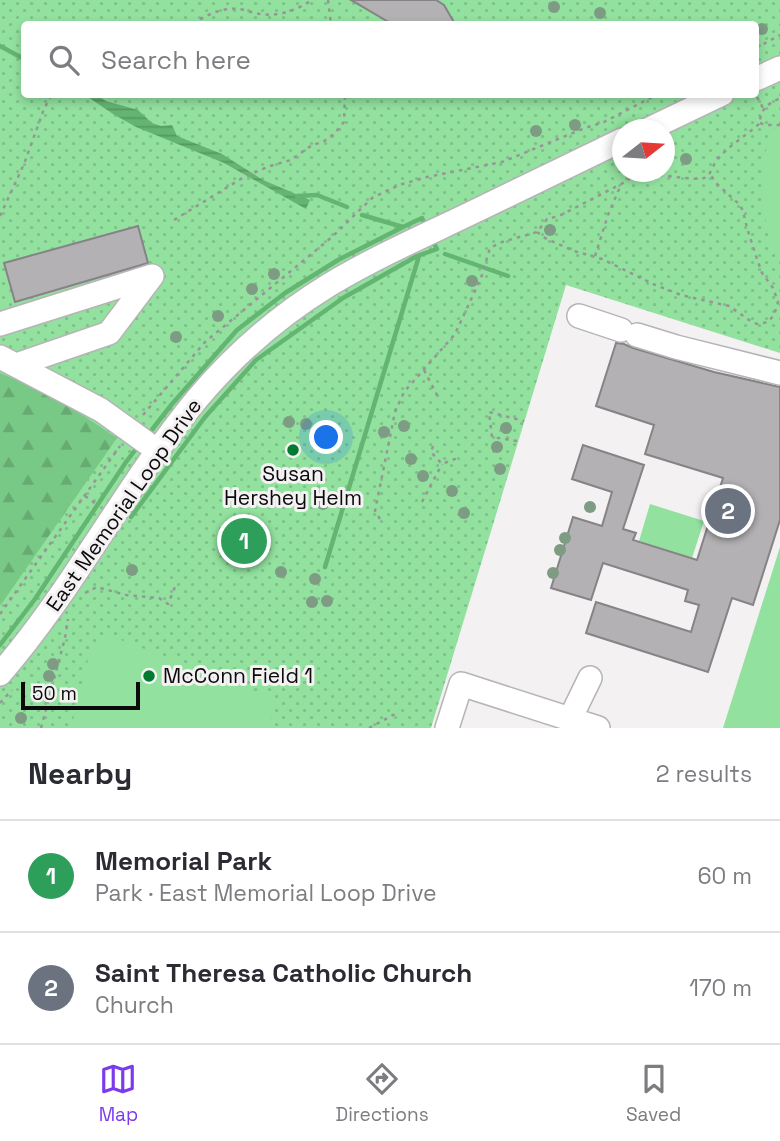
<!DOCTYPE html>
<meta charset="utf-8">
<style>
:root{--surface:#fff;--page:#f2f2f3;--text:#2b2b33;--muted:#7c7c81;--line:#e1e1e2;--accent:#7c3aed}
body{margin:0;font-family:"Space Grotesk",sans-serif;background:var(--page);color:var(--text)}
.compass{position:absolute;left:612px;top:119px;width:63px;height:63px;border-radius:50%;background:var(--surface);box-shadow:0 4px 10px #0003;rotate:73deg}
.scale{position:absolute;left:21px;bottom:18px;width:119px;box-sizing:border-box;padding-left:7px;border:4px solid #0c0b0c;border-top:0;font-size:19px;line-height:24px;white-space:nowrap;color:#0c0b0c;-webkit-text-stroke:5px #f4f1f3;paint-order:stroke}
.you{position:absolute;left:327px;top:438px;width:24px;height:24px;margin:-18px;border:5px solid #fff;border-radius:50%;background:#1a73e8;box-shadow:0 0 0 10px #1a73e833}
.badge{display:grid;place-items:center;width:46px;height:46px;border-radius:50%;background:var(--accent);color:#fff;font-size:23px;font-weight:700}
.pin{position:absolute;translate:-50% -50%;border:4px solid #fff;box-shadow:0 2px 7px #0006}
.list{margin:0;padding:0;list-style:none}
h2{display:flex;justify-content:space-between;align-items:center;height:91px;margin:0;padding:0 28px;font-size:30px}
h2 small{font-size:23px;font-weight:400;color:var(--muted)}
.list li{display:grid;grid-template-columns:46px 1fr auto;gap:21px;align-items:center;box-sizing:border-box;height:112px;padding:0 28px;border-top:2px solid var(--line)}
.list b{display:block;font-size:26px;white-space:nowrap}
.list p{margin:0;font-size:23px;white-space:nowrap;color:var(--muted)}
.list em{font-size:23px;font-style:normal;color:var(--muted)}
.icon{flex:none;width:38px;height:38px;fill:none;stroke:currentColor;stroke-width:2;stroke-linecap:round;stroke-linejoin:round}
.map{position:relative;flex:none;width:780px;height:728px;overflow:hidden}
.search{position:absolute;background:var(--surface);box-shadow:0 4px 10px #0003;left:21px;right:21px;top:21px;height:77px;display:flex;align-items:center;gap:18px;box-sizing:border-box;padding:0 24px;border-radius:7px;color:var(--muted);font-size:26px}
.sheet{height:315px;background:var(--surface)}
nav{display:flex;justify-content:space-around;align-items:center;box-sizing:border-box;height:98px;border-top:2px solid var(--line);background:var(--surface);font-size:19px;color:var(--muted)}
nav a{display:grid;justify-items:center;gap:4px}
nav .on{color:var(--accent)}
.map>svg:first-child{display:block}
</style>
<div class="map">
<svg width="780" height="728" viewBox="0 0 780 728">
<defs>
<pattern id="grass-dots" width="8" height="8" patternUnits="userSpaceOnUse" patternTransform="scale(1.75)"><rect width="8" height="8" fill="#92e19f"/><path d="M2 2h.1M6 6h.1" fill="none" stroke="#7dc088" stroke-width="1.8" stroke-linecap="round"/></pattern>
<pattern id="forest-firs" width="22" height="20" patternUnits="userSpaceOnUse" patternTransform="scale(1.75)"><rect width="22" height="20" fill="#78c986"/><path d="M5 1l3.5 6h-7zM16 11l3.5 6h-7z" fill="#67ab72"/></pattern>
<pattern id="water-rules" width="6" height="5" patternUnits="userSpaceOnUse" patternTransform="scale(1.75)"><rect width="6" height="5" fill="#64b472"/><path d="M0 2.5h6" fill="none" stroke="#569962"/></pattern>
</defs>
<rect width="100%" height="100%" fill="#f4f1f3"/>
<!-- grass -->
<path fill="url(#grass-dots)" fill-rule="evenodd" d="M0 0H780V353L566 285 431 728H0ZM24 24H756V94H24ZM622 130H664V172H622Z"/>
<!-- forest -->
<path fill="url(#forest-firs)" d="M0 373 51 394 117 438 0 606Z"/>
<!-- garden -->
<path fill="#92e19f" d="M769 127 780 130V262C772 244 765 224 763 204 761 179 766 153 769 127Z
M650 504 704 521 692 558 639 541Z
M780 547V728H723Z
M108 635 276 699 268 728H71L90 652 98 640Z"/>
<!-- water -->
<path fill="url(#water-rules)" d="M85 95H96L106 101 138 110 152 123 161 126 172 125 177 136 222 154 263 180 310 200 306 209 224 163 136 127 113 114Z"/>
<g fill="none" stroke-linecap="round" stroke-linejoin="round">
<!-- stream -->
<path stroke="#64b472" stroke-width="4.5" d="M0 46 24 59
M297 196 317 195 347 207
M362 215 403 227 422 218 426 227
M445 254 508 276
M147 436 172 404 237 330 285 293 338 260 403 227
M131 517 205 417 256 360 343 298 417 256 437 249 431 238
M325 567 419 256
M0 645 35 599 126 462 139 445"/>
</g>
<!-- building -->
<path fill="#b3b1b3" stroke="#868386" stroke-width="2" d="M351 0H436L444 5 455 24H392Z
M138 226 148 263 15 302 4 263Z
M616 343 624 344 633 348 714 372 780 387V520L753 605 732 598 708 672 586 633 596 602 691 632 699 605 685 601 688 590 603 563 591 600 551 588 573 517 602 526 612 492 572 479 583 445 644 465 623 529 636 533 633 540 697 560 723 478 645 454 654 425 596 406Z"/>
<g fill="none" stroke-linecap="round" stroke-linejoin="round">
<defs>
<path id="minor" d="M756 79 780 68
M647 130 722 94
M579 316 621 330
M0 324 152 276 109 333 16 365
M637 335 676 347 780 373
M0 357 101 410 158 451
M0 674C74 589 125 486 197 399 234 355 280 315 329 285 372 259 419 238 465 216 518 190 570 165 622 140
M570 719 590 678
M447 728 461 684 598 728"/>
</defs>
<!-- minor casing -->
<use href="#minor" stroke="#b6b4b6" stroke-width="26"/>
<!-- path -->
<path stroke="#989597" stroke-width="2.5" stroke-dasharray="3.5 5" stroke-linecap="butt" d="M328 0 331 24
M193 24C206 15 222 7 239 9 246 10 253 13 260 14 278 17 297 10 312 0
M756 48 780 35
M757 97 763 108
M760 123 766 125H780
M643 172C654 174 696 181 704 178 712 174 712 166 717 160 728 146 746 136 760 123 760 109 768 104 780 98
M0 216 24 164 44 109 52 94
M174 220 244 177 270 166 291 160 312 145 323 142 334 134 344 122 345 94
M537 232 545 238 574 251 602 259 653 284 681 295 729 306 749 320 757 324 768 322 774 315 778 302 773 288 762 273 756 256 747 228 743 211 740 205 716 183 710 174
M595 256 608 215 620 187
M424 370 439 399
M143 415 205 342 332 237 372 198 399 185 427 177 502 162 585 128 604 122 658 94
M517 441 492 437 489 412 524 421
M433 446 431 452 442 464 455 459 458 455
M85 496 96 504
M422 502 442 464
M380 519 375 511 395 412 404 392 455 334 481 278 490 248 502 242 537 232 547 219 559 216 627 181 636 172
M85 593 97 587 126 595 159 598 168 604 175 587
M0 614 120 446
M0 703 12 690
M41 728 65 638 68 619
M369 728 395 714"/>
<!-- minor -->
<use href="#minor" stroke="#fff" stroke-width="23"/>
</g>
<!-- trees -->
<g fill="#7e9b84">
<circle cx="554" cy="7" r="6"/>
<circle cx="600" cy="13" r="6"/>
<circle cx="762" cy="29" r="6"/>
<circle cx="575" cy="125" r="6"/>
<circle cx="536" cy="131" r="6"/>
<circle cx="686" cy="159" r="6"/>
<circle cx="550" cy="230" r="6"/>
<circle cx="274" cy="274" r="6"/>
<circle cx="472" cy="281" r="6"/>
<circle cx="252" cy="289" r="6"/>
<circle cx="218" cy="316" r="6"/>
<circle cx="176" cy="337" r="6"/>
<circle cx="289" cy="422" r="6"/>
<circle cx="306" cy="424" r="6"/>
<circle cx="404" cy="426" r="6"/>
<circle cx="506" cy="428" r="6"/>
<circle cx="384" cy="432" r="6"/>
<circle cx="497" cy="447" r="6"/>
<circle cx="411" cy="459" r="6"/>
<circle cx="500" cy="469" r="6"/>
<circle cx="423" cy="476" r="6"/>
<circle cx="452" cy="491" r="6"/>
<circle cx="323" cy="504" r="6"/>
<circle cx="590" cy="507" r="6"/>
<circle cx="464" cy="513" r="6"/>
<circle cx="565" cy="538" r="6"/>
<circle cx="560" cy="550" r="6"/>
<circle cx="132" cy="570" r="6"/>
<circle cx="281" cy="572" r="6"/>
<circle cx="553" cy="573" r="6"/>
<circle cx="315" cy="579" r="6"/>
<circle cx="327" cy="601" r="6"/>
<circle cx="312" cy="602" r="6"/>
<circle cx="53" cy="664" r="6"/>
<circle cx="49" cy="676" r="6"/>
<circle cx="21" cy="718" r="6"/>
</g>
<!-- markers -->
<g fill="#027a30" stroke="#f4f1f3" stroke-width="2.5">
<circle cx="293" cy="450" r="7"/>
<circle cx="149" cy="676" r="7"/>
</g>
<g text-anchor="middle" stroke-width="6" stroke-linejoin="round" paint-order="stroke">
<!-- poi labels -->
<g font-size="21" fill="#0c0b0c" stroke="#f4f1f3">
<text x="293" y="481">Susan<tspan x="293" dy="24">Hershey Helm</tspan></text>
<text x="163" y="683" text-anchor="start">McConn Field 1</text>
</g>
<!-- street labels -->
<g font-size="21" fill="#0c0b0c" stroke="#f4f1f3">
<text transform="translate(124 505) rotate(-55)" y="7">East Memorial Loop Drive</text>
</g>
</g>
</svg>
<svg class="compass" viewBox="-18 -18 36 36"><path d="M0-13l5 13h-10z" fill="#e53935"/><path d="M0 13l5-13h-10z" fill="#7c7c81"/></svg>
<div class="scale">50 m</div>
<div class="you"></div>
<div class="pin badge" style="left:244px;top:541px;background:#2e9e5b">1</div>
<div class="pin badge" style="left:728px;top:511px;background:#6b7280">2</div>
<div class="search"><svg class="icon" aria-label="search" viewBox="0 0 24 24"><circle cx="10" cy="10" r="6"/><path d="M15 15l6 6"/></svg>Search here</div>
</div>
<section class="sheet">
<h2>Nearby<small>2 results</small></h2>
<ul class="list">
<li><span class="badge" style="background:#2e9e5b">1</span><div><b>Memorial Park</b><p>Park · East Memorial Loop Drive</p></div><em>60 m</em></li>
<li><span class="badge" style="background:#6b7280">2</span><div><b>Saint Theresa Catholic Church</b><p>Church</p></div><em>170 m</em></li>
</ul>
</section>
<nav>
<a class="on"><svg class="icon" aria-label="map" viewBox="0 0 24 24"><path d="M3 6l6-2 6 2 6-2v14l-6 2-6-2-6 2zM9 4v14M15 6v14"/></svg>Map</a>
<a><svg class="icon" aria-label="directions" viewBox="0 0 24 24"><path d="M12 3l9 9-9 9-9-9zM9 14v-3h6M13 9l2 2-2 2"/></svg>Directions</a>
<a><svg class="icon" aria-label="saved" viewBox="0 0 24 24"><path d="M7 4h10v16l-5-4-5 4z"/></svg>Saved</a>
</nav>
